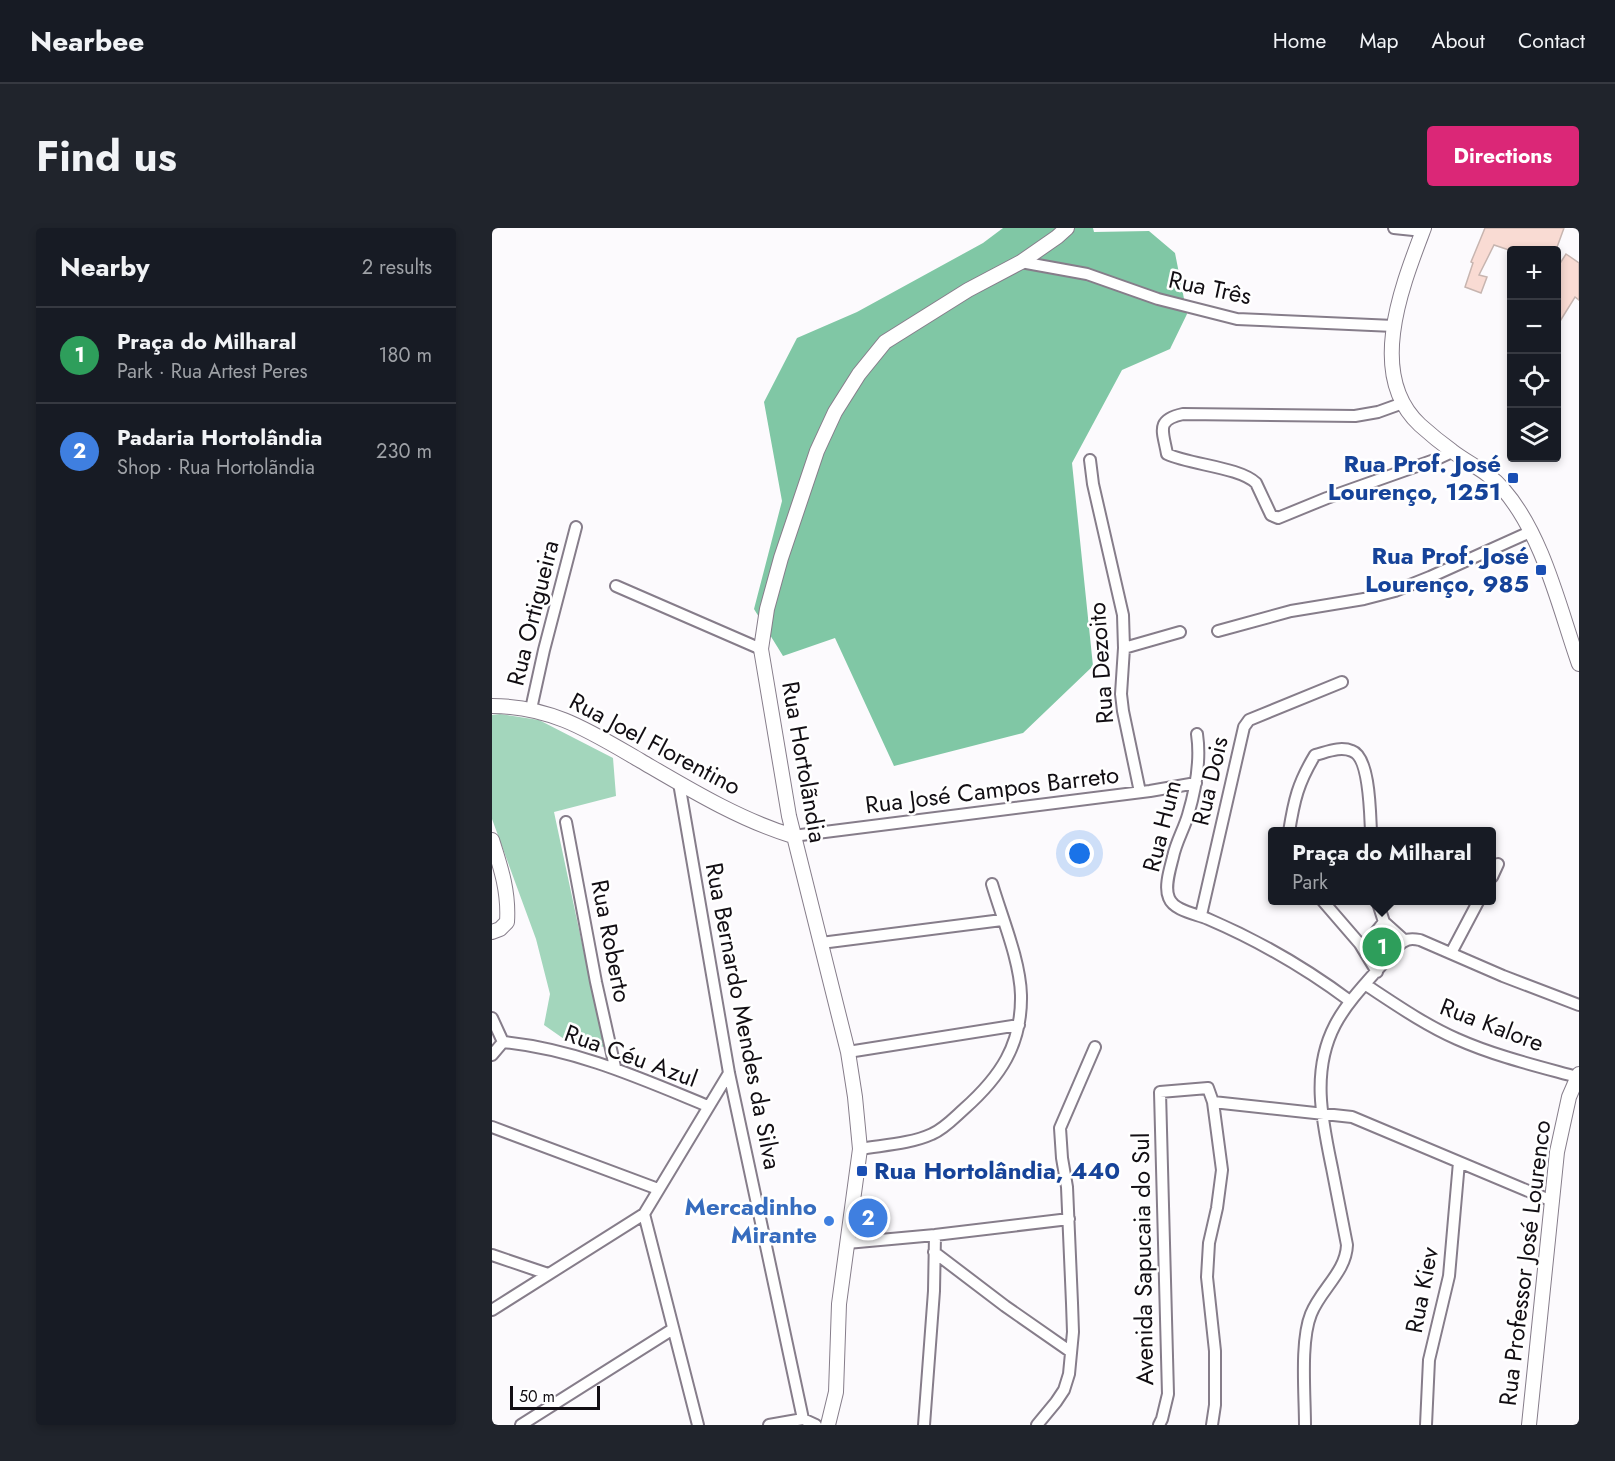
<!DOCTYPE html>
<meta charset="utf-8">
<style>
:root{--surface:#171b24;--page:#20242c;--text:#f1f3f6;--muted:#9ea1a6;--line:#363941;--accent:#db2777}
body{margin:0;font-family:Jost,sans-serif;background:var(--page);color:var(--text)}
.controls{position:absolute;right:18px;top:18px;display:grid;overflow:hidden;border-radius:6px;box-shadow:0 3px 9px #0003}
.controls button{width:54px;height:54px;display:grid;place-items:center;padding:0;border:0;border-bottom:2px solid var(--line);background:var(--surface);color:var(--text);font:30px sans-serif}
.scale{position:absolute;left:18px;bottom:15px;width:90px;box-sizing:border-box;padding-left:6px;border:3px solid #120e13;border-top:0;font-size:16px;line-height:21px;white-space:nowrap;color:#120e13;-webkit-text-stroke:4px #fff;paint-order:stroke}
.you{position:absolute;left:588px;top:626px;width:21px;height:21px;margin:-15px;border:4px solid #fff;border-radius:50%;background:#1a73e8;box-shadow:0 0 0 9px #1a73e833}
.badge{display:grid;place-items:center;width:39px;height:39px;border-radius:50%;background:var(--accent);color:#fff;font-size:20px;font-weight:700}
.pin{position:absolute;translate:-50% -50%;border:3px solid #fff;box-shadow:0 2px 6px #0006}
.popup{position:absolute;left:776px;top:599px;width:228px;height:78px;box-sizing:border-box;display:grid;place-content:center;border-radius:6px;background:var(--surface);filter:drop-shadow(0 2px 4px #0005);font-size:20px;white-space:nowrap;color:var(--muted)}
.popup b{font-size:22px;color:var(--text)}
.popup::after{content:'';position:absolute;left:50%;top:100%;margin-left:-12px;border:12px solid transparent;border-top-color:var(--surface)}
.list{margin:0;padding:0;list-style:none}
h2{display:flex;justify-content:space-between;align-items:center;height:78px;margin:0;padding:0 24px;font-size:26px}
h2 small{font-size:20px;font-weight:400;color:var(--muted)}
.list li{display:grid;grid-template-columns:39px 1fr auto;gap:18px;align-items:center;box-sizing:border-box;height:96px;padding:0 24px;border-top:2px solid var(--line)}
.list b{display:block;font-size:22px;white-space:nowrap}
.list p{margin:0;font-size:20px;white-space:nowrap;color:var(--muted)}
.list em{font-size:20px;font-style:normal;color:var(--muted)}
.icon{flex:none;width:33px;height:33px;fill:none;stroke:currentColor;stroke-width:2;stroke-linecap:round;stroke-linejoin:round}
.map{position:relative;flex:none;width:1087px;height:1197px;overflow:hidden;border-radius:6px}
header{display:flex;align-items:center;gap:36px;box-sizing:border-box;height:84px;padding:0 30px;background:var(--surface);border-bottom:2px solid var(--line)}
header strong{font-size:28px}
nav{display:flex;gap:33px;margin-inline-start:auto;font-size:21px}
.intro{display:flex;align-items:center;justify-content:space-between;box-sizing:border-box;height:144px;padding:0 36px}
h1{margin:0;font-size:42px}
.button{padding:15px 27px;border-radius:6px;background:var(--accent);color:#fff;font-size:21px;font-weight:700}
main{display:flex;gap:36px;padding:0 36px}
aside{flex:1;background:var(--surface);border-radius:6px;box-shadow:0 3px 9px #0003}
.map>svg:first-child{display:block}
</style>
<header>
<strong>Nearbee</strong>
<nav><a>Home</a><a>Map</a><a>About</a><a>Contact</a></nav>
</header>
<div class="intro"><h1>Find us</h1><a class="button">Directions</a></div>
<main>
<aside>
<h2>Nearby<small>2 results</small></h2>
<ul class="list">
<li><span class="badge" style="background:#2e9e5b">1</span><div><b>Praça do Milharal</b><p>Park · Rua Artest Peres</p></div><em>180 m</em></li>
<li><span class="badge" style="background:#3f7fe0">2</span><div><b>Padaria Hortolândia</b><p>Shop · Rua Hortolãndia</p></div><em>230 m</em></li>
</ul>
</aside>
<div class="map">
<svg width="1087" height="1197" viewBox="0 0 1087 1197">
<rect width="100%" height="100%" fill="#fcfafd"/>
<!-- green -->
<path fill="#a3d6bc" d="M8 486 47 492 121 530 124 568 62 584 112 819 72 811 52 797 58 766 44 711 0 591V487Z"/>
<!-- forest -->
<path fill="#80c7a5" d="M511 0H601L602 4 657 3 683 25 695 86 678 121 630 142 580 235 601 438 531 505 402 538 343 410 291 428 262 381 290 273 272 174 305 110 365 84 491 15Z"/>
<!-- building -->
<path fill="#f9dbd3" stroke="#c7b5b0" stroke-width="1.5" d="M993 0H1072L1064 22H1017L1002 17 987 47 995 49 989 65 973 59 981 35 979 34Z
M1074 26 1087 35V72L1083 69 1065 98V65L1068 59 1065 57V40Z"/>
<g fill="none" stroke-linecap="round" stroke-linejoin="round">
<defs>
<path id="minor" d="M902 0 931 3
M529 34 595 46 666 71 745 91 902 98
M911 175 886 184 863 188 691 186C663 192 671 203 675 226 699 237 747 239 764 255L779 287 786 290 835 270 945 231 960 224
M598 232 601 256 631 387 632 420 629 466 631 483 648 564
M124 358 269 421
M726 403 799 383 872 371 903 363 938 349 1038 304
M632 420 688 404
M39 481 52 422 84 299
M705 506C709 533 704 560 696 587 692 601 684 614 681 629 678 641 672 659 677 670 682 683 705 686 716 691 765 712 815 741 858 773
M187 555 237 845 311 1191 324 1197
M74 594 104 754 123 839
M797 604C802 572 806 555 823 527 835 524 848 518 860 523 878 529 878 586 879 604
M301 608 658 563 704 555
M1000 649 1006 636
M830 672 868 716 885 744
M885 672 892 694 912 712
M709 687 752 499 757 492 850 454
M329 715 510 692
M871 720 892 694
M959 725 987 672
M874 757C903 776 933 797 965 811 1003 828 1045 838 1085 849
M0 790 11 814
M11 814C84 821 150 851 216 878
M356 824 527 797
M0 827 11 814
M0 899 166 961
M368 921C391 917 418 916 440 906 452 901 462 890 472 881 508 849 530 817 529 767 528 732 510 690 500 656
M152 986 206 1197
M355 1015 443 1007 577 991
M442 1024 513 1078 579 1124
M0 1027 56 1046
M0 1082 152 986 237 845
M29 1197 181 1101
M277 1197 311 1191
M432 1197 442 1063 443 1007
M545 1197 564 1174 572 1162 577 1146 581 1104 580 1075 575 959 570 930 568 900 603 819
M667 1197 670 1191 676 1166 668 864 716 860 721 874 860 889 1060 973
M720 1197 723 1177V1123L715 1049 717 1015 725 980 730 942 721 874
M813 1197C813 1166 808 1113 819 1086 829 1061 854 1044 855 1017 850 991 845 966 840 940 830 892 819 843 843 797 857 770 886 743 906 718 913 711 918 710 928 712L1011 748 1087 777
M934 1197 937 1132 957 1048 967 934"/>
<path id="tertiary" d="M932 0C910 58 874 147 928 197 938 206 949 215 960 223 977 236 997 244 1011 261 1051 307 1067 379 1087 436
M0 478C60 478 99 504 149 533 197 561 248 592 301 608
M0 612C9 640 17 664 15 694L8 701 0 704
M336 1197 344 1164 347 1076 368 921 363 869 356 824 297 588 269 421 275 381 289 330 325 223 343 184 367 146 393 114 476 62 529 34 565 9 575 0
M1037 1197 1065 924 1077 869 1087 846"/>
</defs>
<!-- minor casing -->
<use href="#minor" stroke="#867d8a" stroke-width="14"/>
<!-- tertiary casing -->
<use href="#tertiary" stroke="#867d8a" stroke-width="16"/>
<!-- minor -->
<use href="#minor" stroke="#fff" stroke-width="10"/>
<!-- tertiary -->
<use href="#tertiary" stroke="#fff" stroke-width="14"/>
</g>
<!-- markers -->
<g fill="#1a4fb4" stroke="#fff" stroke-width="2">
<rect x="1015" y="244" width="12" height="12" rx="3"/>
<rect x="1043" y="336" width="12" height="12" rx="3"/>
<rect x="364" y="937" width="12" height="12" rx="3"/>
</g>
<circle fill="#3f7fe0" stroke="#fff" stroke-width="2" cx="337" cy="993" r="6"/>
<g text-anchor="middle" stroke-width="5" stroke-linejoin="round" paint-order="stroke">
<!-- street labels -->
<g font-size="24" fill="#120e13" stroke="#fff">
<text transform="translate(718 60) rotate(12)" y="8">Rua Três</text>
<text transform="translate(41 385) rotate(-76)" y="8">Rua Ortigueira</text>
<text transform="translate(609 435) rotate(-94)" y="8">Rua Dezoito</text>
<text transform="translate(163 516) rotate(28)" y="8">Rua Joel Florentino</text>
<text transform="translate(312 534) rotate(80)" y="8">Rua Hortolãndia</text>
<text transform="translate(718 553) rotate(-77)" y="8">Rua Dois</text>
<text transform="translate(500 562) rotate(-7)" y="8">Rua José Campos Barreto</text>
<text transform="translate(670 598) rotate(-76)" y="8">Rua Hum</text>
<text transform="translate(119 713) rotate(79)" y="8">Rua Roberto</text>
<text transform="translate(251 788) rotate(79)" y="8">Rua Bernardo Mendes da Silva</text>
<text transform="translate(1000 797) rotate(21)" y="8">Rua Kalore</text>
<text transform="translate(139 828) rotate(20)" y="8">Rua Céu Azul</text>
<text transform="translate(651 1031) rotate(-91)" y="8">Avenida Sapucaia do Sul</text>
<text transform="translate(1033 1035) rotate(-83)" y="8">Rua Professor José Lourenco</text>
<text transform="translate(930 1062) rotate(-79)" y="8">Rua Kiev</text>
</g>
<!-- transit labels -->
<g font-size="24" font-weight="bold" fill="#164399" stroke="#fff" text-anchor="end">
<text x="1009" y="244">Rua Prof. José<tspan x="1009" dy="28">Lourenço, 1251</tspan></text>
<text x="1037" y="336">Rua Prof. José<tspan x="1037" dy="28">Lourenço, 985</tspan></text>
<text x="382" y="951" text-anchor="start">Rua Hortolândia, 440</text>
</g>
<!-- shop labels -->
<g font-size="24" font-weight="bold" fill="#366cbe" stroke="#fff" text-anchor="end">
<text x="325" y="987">Mercadinho<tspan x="325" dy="28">Mirante</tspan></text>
</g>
</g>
</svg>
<div class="controls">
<button>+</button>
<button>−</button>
<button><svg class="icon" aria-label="locate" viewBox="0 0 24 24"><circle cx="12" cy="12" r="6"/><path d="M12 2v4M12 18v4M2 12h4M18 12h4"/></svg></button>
<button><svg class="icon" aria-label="layers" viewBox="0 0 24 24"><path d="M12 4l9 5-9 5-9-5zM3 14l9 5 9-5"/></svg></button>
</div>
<div class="scale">50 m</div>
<div class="you"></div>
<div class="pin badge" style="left:890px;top:719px;background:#2e9e5b">1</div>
<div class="popup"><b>Praça do Milharal</b>Park</div>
<div class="pin badge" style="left:376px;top:990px;background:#3f7fe0">2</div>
</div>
</main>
